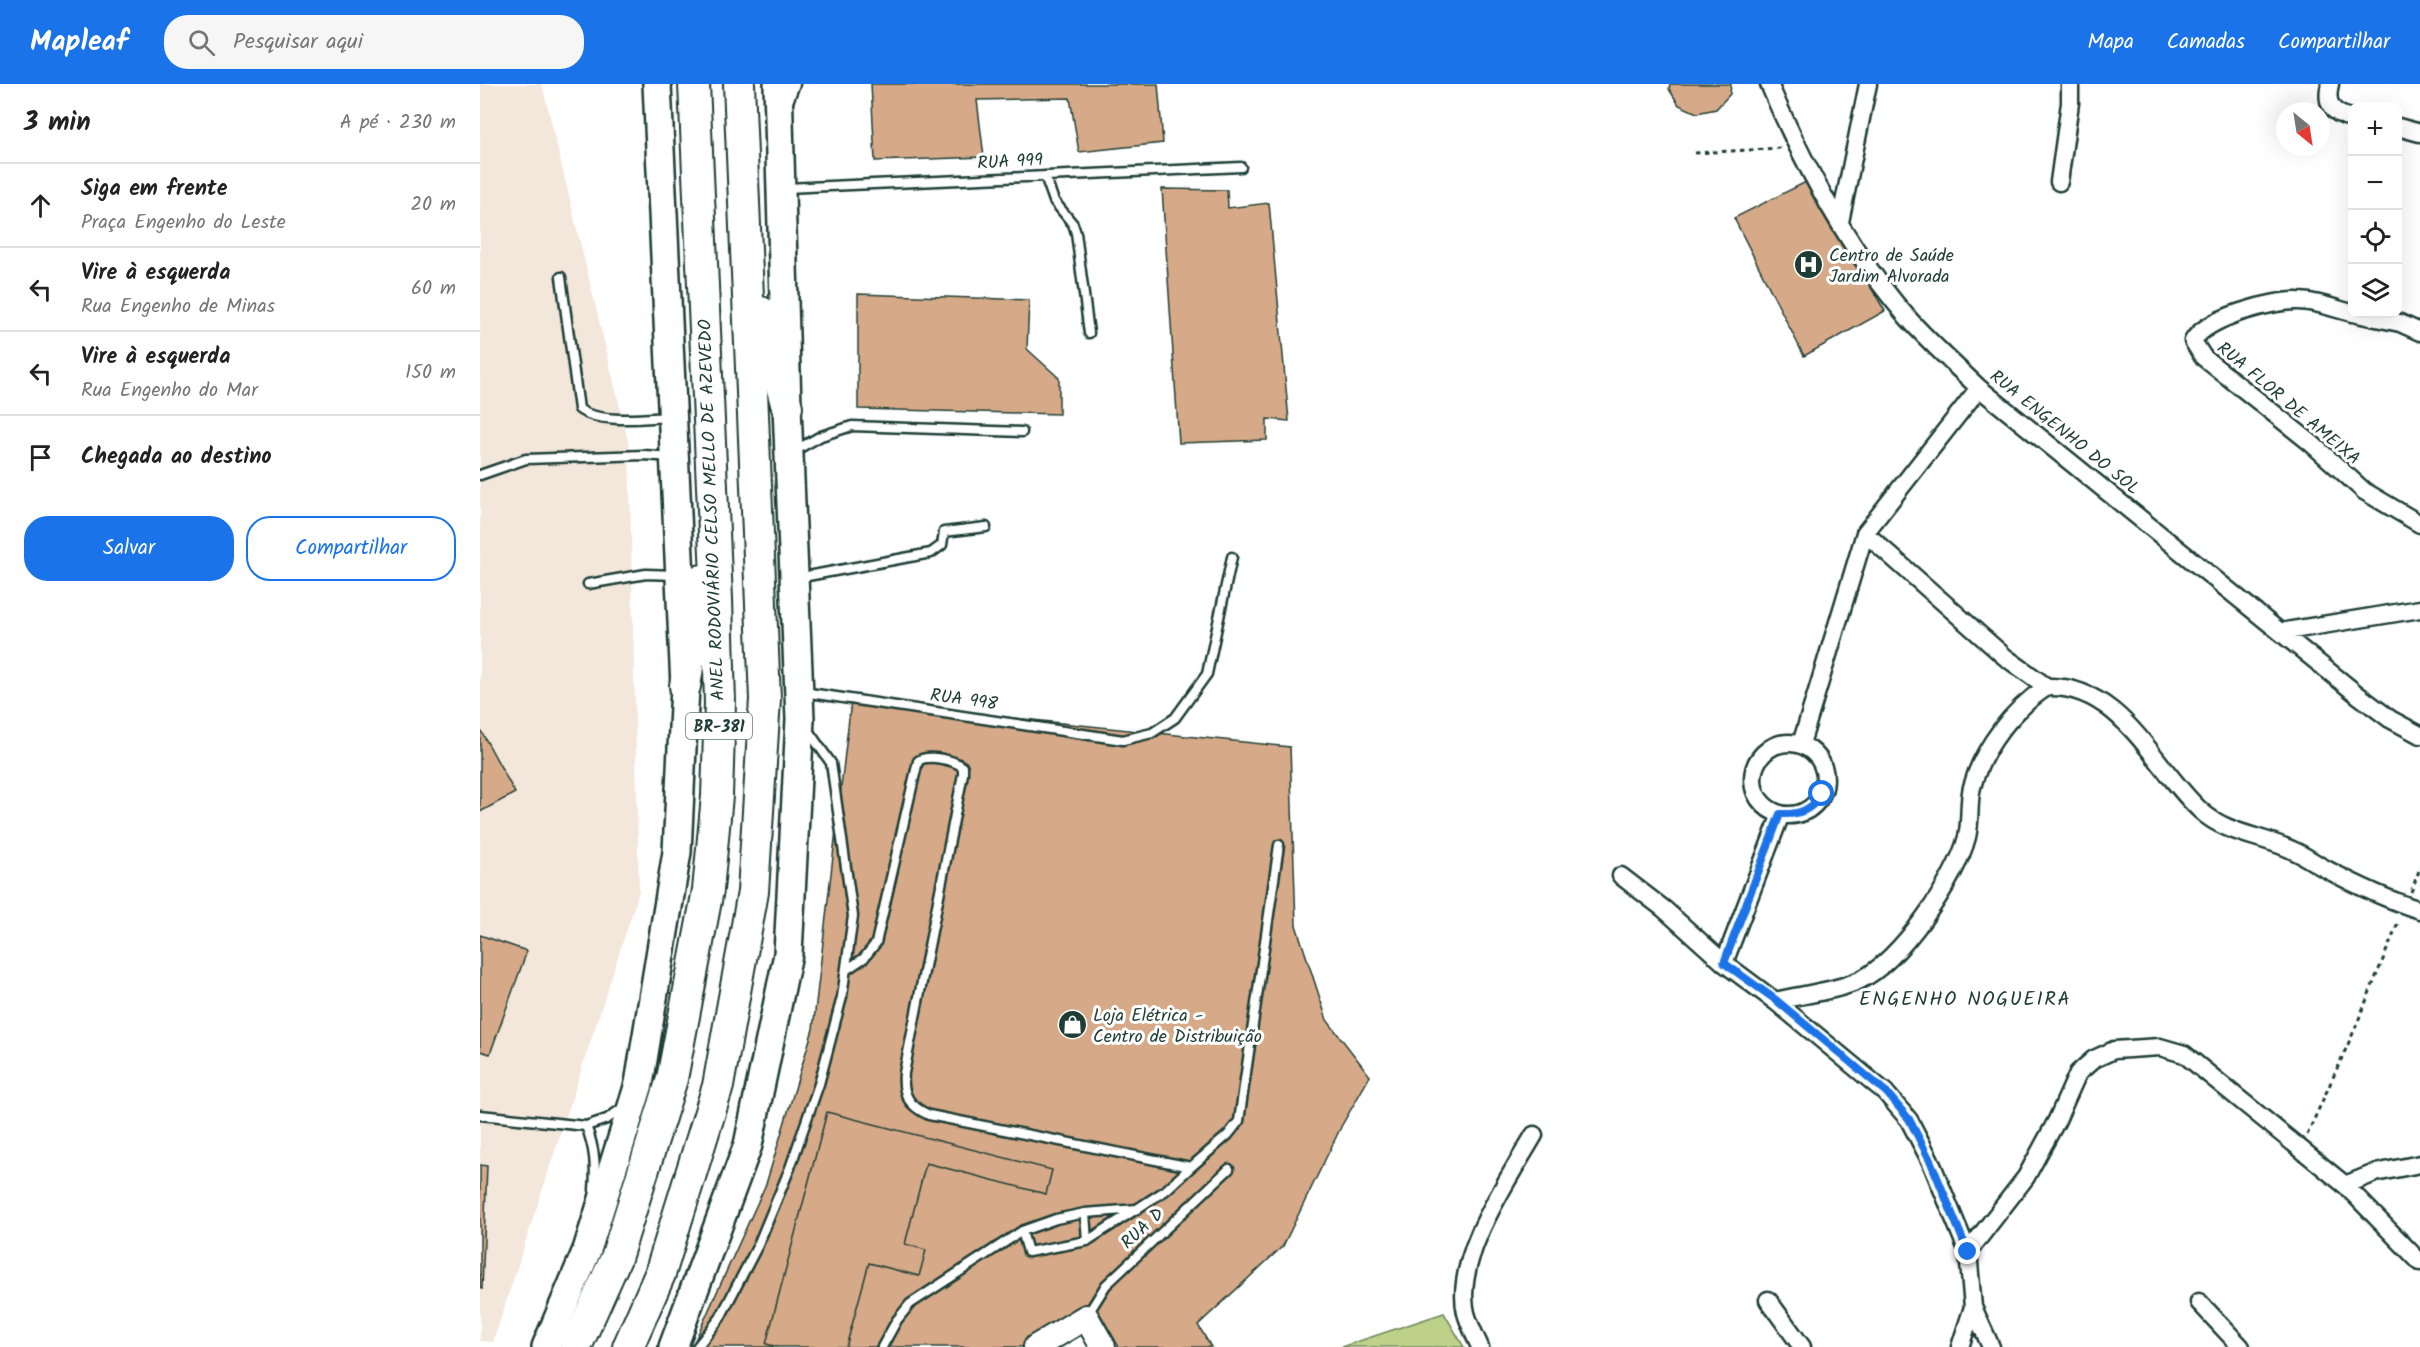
<!DOCTYPE html>
<html lang="pt">
<meta charset="utf-8">
<style>
:root{--surface:#fff;--page:#f6f6f6;--text:#222;--muted:#767676;--line:#e0e0e0;--accent:#1a73e8}
body{margin:0;font-family:Kalam,sans-serif;background:var(--page);color:var(--text)}
.controls{position:absolute;right:18px;top:18px;display:grid;overflow:hidden;border-radius:12px;box-shadow:0 6px 24px #0002}
.controls button{width:54px;height:54px;display:grid;place-items:center;padding:0;border:0;border-bottom:2px solid var(--line);background:var(--surface);color:var(--text);font:30px sans-serif}
.compass{position:absolute;left:1796px;top:18px;width:54px;height:54px;border-radius:50%;background:var(--surface);box-shadow:0 6px 24px #0002;rotate:150deg}
.stop{position:absolute;width:18px;height:18px;margin:-14px;border:4px solid #1a73e8;border-radius:50%;background:#fff}
.stop.end{background:#1a73e8;border-color:#fff;box-shadow:0 2px 6px #0008}
.list{margin:0;padding:0;list-style:none}
h2{display:flex;justify-content:space-between;align-items:center;height:78px;margin:0;padding:0 24px;font-size:26px}
h2 small{font-size:20px;font-weight:400;color:var(--muted)}
.list li{display:grid;grid-template-columns:39px 1fr auto;gap:18px;align-items:center;box-sizing:border-box;height:84px;padding:0 24px;border-top:2px solid var(--line)}
.list b{display:block;font-size:22px;white-space:nowrap}
.list p{margin:0;font-size:20px;white-space:nowrap;color:var(--muted)}
.list em{font-size:20px;font-style:normal;color:var(--muted)}
.actions{display:flex;gap:12px;padding:18px 24px}
.actions a{flex:1;padding:14px 0;border:2px solid var(--accent);border-radius:24px;text-align:center;font-size:21px;color:var(--accent)}
.actions .main{background:var(--accent);color:#fff}
.icon{flex:none;width:33px;height:33px;fill:none;stroke:currentColor;stroke-width:2;stroke-linecap:round;stroke-linejoin:round}
.map{position:relative;flex:none;width:1940px;height:1263px;overflow:hidden}
header{display:flex;align-items:center;gap:36px;box-sizing:border-box;height:84px;padding:0 30px;background:var(--accent);color:#fff}
header strong{font-size:28px}
nav{display:flex;gap:33px;margin-inline-start:auto;font-size:21px}
.search{width:420px;height:54px;background:var(--page);display:flex;align-items:center;gap:15px;box-sizing:border-box;padding:0 21px;border-radius:24px;color:var(--muted);font-size:22px}
main{display:flex}
aside{flex:1;background:var(--surface)}
.map>svg:first-child{display:block}
</style>
<header>
<strong>Mapleaf</strong>
<div class="search"><svg class="icon" aria-label="search" viewBox="0 0 24 24"><circle cx="10" cy="10" r="6"/><path d="M15 15l6 6"/></svg>Pesquisar aqui</div>
<nav><a>Mapa</a><a>Camadas</a><a>Compartilhar</a></nav>
</header>
<main>
<aside>
<h2>3 min<small>A pé · 230 m</small></h2>
<ul class="list">
<li><svg class="icon" aria-label="ahead" viewBox="0 0 24 24"><path d="M12 20V5M6 11l6-6 6 6"/></svg><div><b>Siga em frente</b><p>Praça Engenho do Leste</p></div><em>20 m</em></li>
<li><svg class="icon" aria-label="left" viewBox="0 0 24 24"><path d="M17 20v-9H6M10 6l-5 5 5 5"/></svg><div><b>Vire à esquerda</b><p>Rua Engenho de Minas</p></div><em>60 m</em></li>
<li><svg class="icon" aria-label="left" viewBox="0 0 24 24"><path d="M17 20v-9H6M10 6l-5 5 5 5"/></svg><div><b>Vire à esquerda</b><p>Rua Engenho do Mar</p></div><em>150 m</em></li>
<li><svg class="icon" aria-label="arrive" viewBox="0 0 24 24"><path d="M6 21V4h12l-3 4 3 4H6"/></svg><div><b>Chegada ao destino</b></div></li>
</ul>
<div class="actions"><a class="main">Salvar</a><a>Compartilhar</a></div>
</aside>
<div class="map">
<svg width="1940" height="1263" viewBox="0 0 1940 1263">
<rect width="100%" height="100%" fill="#fff"/>
<filter id="ink" filterUnits="userSpaceOnUse"><feTurbulence type="fractalNoise" baseFrequency=".0167" numOctaves="2"/><feDisplacementMap in="SourceGraphic" scale="12" xChannelSelector="R" yChannelSelector="G"/><feConvolveMatrix kernelMatrix="1 2 1 2 8 2 1 2 1" color-interpolation-filters="sRGB"/></filter>
<g filter="url(#ink)">
<!-- built -->
<path fill="#f3e6db" d="M0 0H62L149 361 159 808 13 1258 0 1257Z"/>
<!-- green -->
<path fill="#bdd288" stroke="#6e885e" stroke-width="1.5" d="M964 1229 984 1263H861Z"/>
<!-- building -->
<path fill="#d6aa88" stroke="#1f3d34" stroke-width="1.5" d="M391 0H678L683 59 599 68 590 14 497 16 504 73 395 77Z
M1190 0H1251L1250 10 1236 25 1217 29 1199 21 1189 5Z
M1328 97 1405 227 1324 272 1254 134Z
M682 105 747 106 748 124 789 119 809 337 787 335V356L699 359Z
M378 210 549 216 547 265 579 294V330L378 325Z
M371 617 810 663 816 841 847 936 890 992 862 1041 803 1162 718 1241 731 1263H639L619 1228 541 1263H212L286 1100 333 945Z
M0 645 35 709 0 728Z
M0 851 47 867 10 970 0 967Z
M347 1028 572 1086 566 1110 446 1079 425 1160 446 1166 439 1192 389 1179 366 1263H298L286 1260Z
M0 1081 7 1082 2 1205 0 1204Z"/>
<g fill="none" stroke-linecap="round" stroke-linejoin="round">
<defs>
<path id="lane" d="M308 18 315 0
M565 92 574 117 593 140 596 149 609 249
M306 104 761 83
M81 193 99 325C118 340 166 334 190 333
M314 367 341 352 372 342 542 348
M0 391 46 375 164 371 192 373
M317 494 451 469 462 461 464 448 506 443
M108 500 166 490 196 491
M323 608 643 656 672 649 695 634 727 590 752 473
M366 886 384 874 396 859 438 677C448 670 474 676 483 683V690L424 989C422 1011 429 1022 449 1031L711 1083 686 1106 607 1157 548 1168 542 1147
M0 1031 106 1042 127 1035 144 1023
M106 1042C115 1065 116 1082 114 1106
M711 1083 748 1051 759 1037 799 761
M605 1129 607 1157
M606 1233 626 1201 749 1085
M217 1263 240 1234 278 1161 310 1084 339 1000 362 913 373 832 351 679 327 645
M402 1263 417 1236 430 1220 542 1147 576 1135 605 1129 657 1125"/>
<path id="street" d="M1289 0C1324 82 1368 165 1427 233 1449 258 1475 281 1499 304L1878 611 1910 635 1940 651
M1850 0C1845 20 1852 30 1872 34
M1918 43 1940 49
M1579 98 1590 19V0
M1360 138 1388 0
M1872 229C1855 225 1836 217 1818 217 1793 216 1725 234 1713 257L1723 273 1831 359 1884 407 1940 440
M1877 230 1920 239 1940 248
M1385 449 1525 573 1567 603
M1800 548 1940 525
M1567 603C1641 600 1674 684 1721 727 1746 750 1783 752 1812 766 1824 771 1833 778 1844 784 1874 800 1908 816 1940 826
M1273 695a36 36 0 1 1 72 0a36 36 0 1 1-72 0Z
M1321 660 1385 449 1499 304
M1141 792 1184 825 1244 879 1295 917 1405 1008 1429 1036 1450 1076 1488 1168 1493 1223 1480 1263
M1244 879 1301 730
M1295 917C1320 911 1357 907 1380 896 1420 877 1476 796 1487 753 1491 737 1488 719 1492 703 1503 663 1533 625 1567 603
M1865 1101 1940 1178
M1488 1168 1546 1093 1577 1036 1598 989 1614 975 1634 966 1680 963 1704 970 1865 1101 1895 1089 1940 1080
M1288 1216 1322 1263
M1719 1218 1761 1263
M1493 1223 1511 1263
M1000 1263C995 1252 989 1240 986 1229 973 1175 1028 1096 1054 1051"/>
<path id="secondary" d="M556 1263 606 1233 623 1263"/>
<path id="primary" d="M66 1263 107 1166 159 1000 197 768 205 602 177 0
M193 1263 268 1061 308 870 320 635 307 323 298 0"/>
<path id="highway" d="M281 228 307 323
M205 602 222 496
M96 1263 136 1174 192 995 228 806 237 712 240 619 237 515 214 0
M148 1263 180 1190 238 1002 273 808 285 615 259 0"/>
</defs>
<!-- lane casing -->
<use href="#lane" stroke="#1f3d34" stroke-width="13"/>
<!-- street casing -->
<use href="#street" stroke="#1f3d34" stroke-width="21"/>
<!-- secondary casing -->
<use href="#secondary" stroke="#1f3d34" stroke-width="28"/>
<!-- primary casing -->
<use href="#primary" stroke="#1f3d34" stroke-width="32"/>
<!-- highway casing -->
<use href="#highway" stroke="#1f3d34" stroke-width="34"/>
<!-- path -->
<path stroke="#1f3d34" stroke-width="3" stroke-dasharray="4.5 4.5" stroke-linecap="butt" d="M1215 69 1302 64
M1931 808 1940 784
M1827 1051 1874 947 1919 836"/>
<!-- lane -->
<use href="#lane" stroke="#fff" stroke-width="8"/>
<!-- street -->
<use href="#street" stroke="#fff" stroke-width="16"/>
<!-- secondary -->
<use href="#secondary" stroke="#fff" stroke-width="24"/>
<!-- primary -->
<use href="#primary" stroke="#fff" stroke-width="27"/>
<!-- highway -->
<use href="#highway" stroke="#fff" stroke-width="30"/>
</g>
</g>
<g fill="none" stroke-linecap="round" stroke-linejoin="round" filter="url(#ink)">
<!-- route -->
<path stroke="#1a73e8" stroke-width="8" d="M1342 710C1331 726 1320 731 1300 730L1244 879 1296 916 1406 1008 1429 1035 1450 1076 1488 1168"/>
</g>
<!-- icons -->
<defs>
<symbol id="hospital-disc" viewBox="-11 -11 22 22"><circle r="9.5" fill="#1f3d34" stroke="#fff"/><path d="M-5-5h3v3.5h4V-5h3V5h-3V1.5h-4V5h-3Z" fill="#fff"/></symbol>
<symbol id="shop-disc" viewBox="-11 -11 22 22"><circle r="9.5" fill="#1f3d34" stroke="#fff"/><path d="M-5-2.5h2.3a2.7 3.5 0 0 1 5.4 0H5L5.5 6h-11ZM-1.5-2.5h3a1.5 2.3 0 0 0-3 0Z" fill="#fff"/></symbol>
</defs>
<g fill-rule="evenodd">
<use href="#hospital-disc" x="1312" y="164" width="33" height="33"/>
<use href="#shop-disc" x="576" y="924" width="33" height="33"/>
</g>
<g text-anchor="middle" stroke-width="6" stroke-linejoin="round" paint-order="stroke">
<!-- shield labels -->
<rect fill="#fff" stroke="#627771" stroke-width="1.5" x="206" y="629" width="66" height="26" rx="4.5"/>
<g font-size="16" font-weight="bold" fill="#1f3d34">
<text x="239" y="648">BR-381</text>
</g>
<!-- street labels -->
<g font-size="18" fill="#1f3d34" stroke="#fff">
<text transform="translate(530 77) rotate(-3)" y="6">RUA 999</text>
<text transform="translate(1809 319) rotate(40)" y="6">RUA FLOR DE AMEIXA</text>
<text transform="translate(1585 348) rotate(39)" y="6">RUA ENGENHO DO SOL</text>
<text transform="translate(231 426) rotate(-92)" y="6">ANEL RODOVIÁRIO CELSO MELLO DE AZEVEDO</text>
<text transform="translate(484 615) rotate(8)" y="6">RUA 998</text>
<text transform="translate(662 1144) rotate(-43)" y="6">RUA D</text>
</g>
<!-- poi labels -->
<g font-size="18" fill="#1f3d34" stroke="#fff" text-anchor="start">
<text x="1349" y="177">Centro de Saúde<tspan x="1349" dy="21">Jardim Alvorada</tspan></text>
<text x="613" y="937">Loja Elétrica -<tspan x="613" dy="21">Centro de Distribuição</tspan></text>
</g>
<!-- neighbourhood labels -->
<g font-size="20" letter-spacing="1.5" fill="#1f3d34" stroke="#fff">
<text x="1485" y="921">ENGENHO NOGUEIRA</text>
</g>
</g>
</svg>
<div class="controls">
<button>+</button>
<button>−</button>
<button><svg class="icon" aria-label="locate" viewBox="0 0 24 24"><circle cx="12" cy="12" r="6"/><path d="M12 2v4M12 18v4M2 12h4M18 12h4"/></svg></button>
<button><svg class="icon" aria-label="layers" viewBox="0 0 24 24"><path d="M12 4l9 5-9 5-9-5zM3 14l9 5 9-5"/></svg></button>
</div>
<svg class="compass" viewBox="-18 -18 36 36"><path d="M0-13l5 13h-10z" fill="#e53935"/><path d="M0 13l5-13h-10z" fill="#767676"/></svg>
<div class="stop" style="left:1342px;top:710px"></div>
<div class="stop end" style="left:1488px;top:1168px"></div>
</div>
</main>
